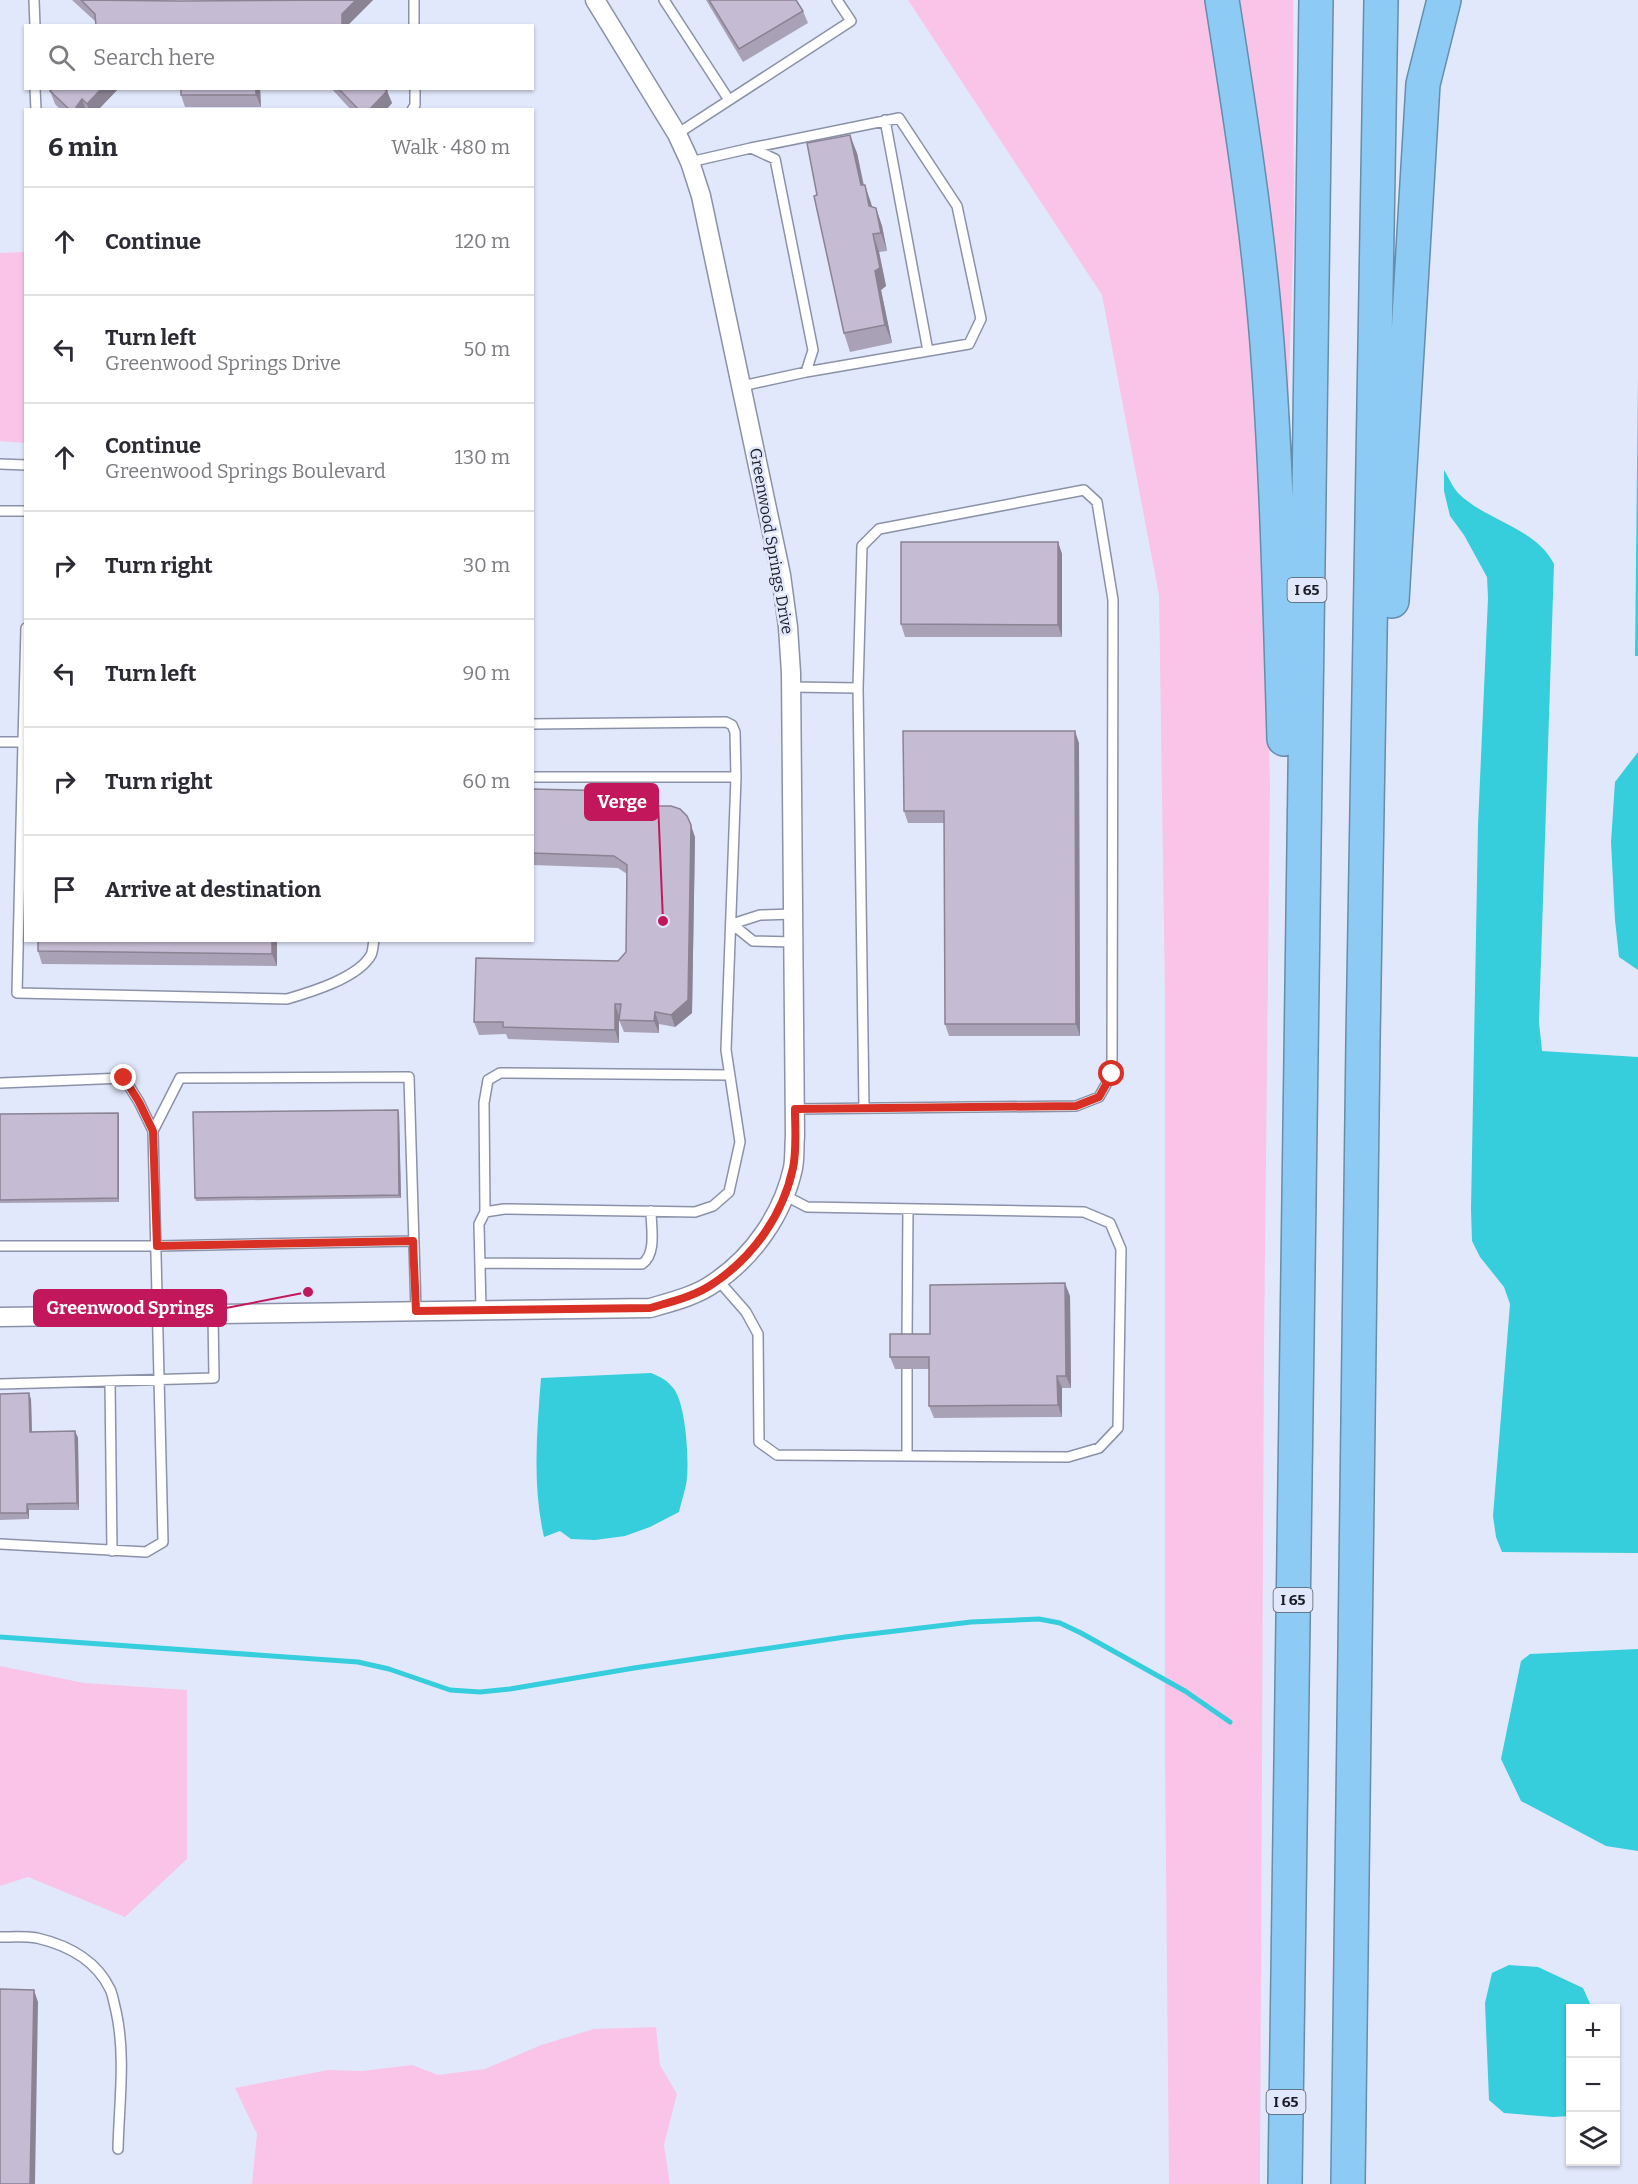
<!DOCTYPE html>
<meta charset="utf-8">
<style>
:root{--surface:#fff;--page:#f7f7f7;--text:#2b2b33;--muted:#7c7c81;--line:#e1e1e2}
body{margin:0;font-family:Bitter,serif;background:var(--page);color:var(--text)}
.controls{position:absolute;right:18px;bottom:18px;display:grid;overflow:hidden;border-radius:0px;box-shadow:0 2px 4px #0004}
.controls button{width:54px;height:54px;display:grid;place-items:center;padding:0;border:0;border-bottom:2px solid var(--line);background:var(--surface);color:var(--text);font:30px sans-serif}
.stop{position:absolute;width:18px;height:18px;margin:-14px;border:4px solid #d93025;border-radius:50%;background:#fff}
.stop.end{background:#d93025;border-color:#fff;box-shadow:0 2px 6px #0008}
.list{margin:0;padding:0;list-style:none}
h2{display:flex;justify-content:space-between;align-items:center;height:78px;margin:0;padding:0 24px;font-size:26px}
h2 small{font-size:20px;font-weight:400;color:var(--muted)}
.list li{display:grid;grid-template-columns:39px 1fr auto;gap:18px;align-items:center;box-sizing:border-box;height:108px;padding:0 24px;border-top:2px solid var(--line)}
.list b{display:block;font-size:22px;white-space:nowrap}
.list p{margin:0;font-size:20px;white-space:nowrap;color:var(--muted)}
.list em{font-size:20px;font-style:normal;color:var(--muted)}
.icon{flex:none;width:33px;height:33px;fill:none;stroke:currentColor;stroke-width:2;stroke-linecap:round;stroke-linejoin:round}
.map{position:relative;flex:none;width:1638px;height:2184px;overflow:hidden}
.search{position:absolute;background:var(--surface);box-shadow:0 2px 4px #0004;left:24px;top:24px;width:510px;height:66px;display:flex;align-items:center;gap:15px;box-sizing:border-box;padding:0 21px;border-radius:0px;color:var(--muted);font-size:22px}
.panel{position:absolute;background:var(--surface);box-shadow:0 2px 4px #0004;left:24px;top:108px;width:510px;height:834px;border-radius:0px}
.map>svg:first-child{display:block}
</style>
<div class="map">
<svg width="1638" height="2184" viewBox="0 0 1638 2184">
<rect width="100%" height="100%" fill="#e2e8fb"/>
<!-- green -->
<path fill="#f9c4e7" d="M908 0H1207L1235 188 1254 377 1264 552 1270 784 1264 1350 1260 2184H1169L1165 1755V997L1159 595 1102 295Z
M1238 0H1293L1294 224 1286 469C1275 312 1266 155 1238 0Z
M25 252H26L25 443 0 441V253Z
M0 1666 84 1683 187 1690V1859L125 1917 28 1877 0 1886Z
M656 2027 660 2065 677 2094 664 2145 670 2184H252L257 2134 235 2088 328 2070 362 2071 412 2065 438 2075 485 2069 541 2045 594 2029Z"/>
<!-- water -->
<path fill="#36cddd" d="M1638 377V656H1635Z
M1444 470C1449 478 1453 488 1459 494 1487 521 1536 528 1554 564L1539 1022 1542 1051 1638 1057V1553L1502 1552 1496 1537 1493 1516 1510 1304 1504 1287 1480 1257 1472 1241 1471 1210 1478 825 1488 598 1487 577 1464 535 1450 516 1444 491Z
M1638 752V970L1619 957 1615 920 1611 842 1615 782Z
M651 1373C661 1377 667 1380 674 1389 686 1405 690 1464 686 1485 684 1494 681 1503 679 1512L650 1527 625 1536 595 1540 571 1539 560 1531 544 1537C532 1485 537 1430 541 1378Z
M1638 1649V1851L1606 1846 1521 1801 1501 1759 1521 1661 1530 1654Z
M1509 1965 1538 1967 1583 1988 1592 2008H1570V2116L1553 2117 1504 2113 1489 2100 1485 2003 1492 1973Z"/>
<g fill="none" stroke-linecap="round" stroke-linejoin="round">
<!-- stream -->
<path stroke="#36cddd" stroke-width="5" d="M0 1637 358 1662 389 1669 450 1690 480 1692 510 1689 634 1668 845 1637 971 1622 1039 1619 1060 1623 1081 1633 1185 1691 1230 1722"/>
<defs>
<path id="lane" d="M34 0 35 26
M414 0V26
M664 0 729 100
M35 88 36 110
M412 110 415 105V88
M885 120 928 351
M677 134 851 21 837 0
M751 148 899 118 957 206 981 319 969 344 806 372
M690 162 751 148 775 159 813 350 806 372 742 386
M0 464 26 465
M0 511H26
M791 687 858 688 862 546 879 529 1084 490 1097 502 1113 600 1112 1074 1099 1097 1076 1106 795 1109
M858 688 864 1108
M0 742H23L17 993 287 999C311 992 358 978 371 955 373 951 373 945 374 940
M23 742 26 628
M532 777H736
M732 924 753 941 794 942
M732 924 760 915 794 914
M0 1083 124 1078 139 1102 153 1131 163 1542 146 1552 0 1544
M153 1131 180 1078 409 1077 416 1311
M485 1212 484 1103 488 1080 500 1073 730 1075
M0 1246H157L413 1241
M480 1263 642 1264C657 1254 651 1227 651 1211
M718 1280 746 1312 758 1334 759 1442 777 1455 1068 1457 1099 1448 1118 1428 1121 1249 1110 1223 1084 1212 807 1207 784 1195
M481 1310 479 1224 485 1212 504 1209 695 1212 713 1206 729 1192 740 1142 726 1050 736 777 735 732 732 725 726 722 532 724
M907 1341 908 1209
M110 1382 112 1551
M0 1384 214 1378 213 1314
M907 1456V1367
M0 1937C12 1937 25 1936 37 1938 67 1945 96 1960 110 1989 113 1995 114 2004 116 2011 126 2056 119 2104 118 2149"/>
<path id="street" d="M0 1317 650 1308C671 1302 696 1296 714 1283 753 1257 783 1214 793 1168 795 1158 794 1146 795 1136L791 673 788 627 781 575 701 196 690 162 677 134 595 0"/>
<path id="highway" d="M1222 0C1240 114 1258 228 1267 343 1277 475 1280 607 1284 739
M1392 601 1423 84 1444 0
M1285 2184 1316 0
M1348 2184 1363 1040 1381 0"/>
</defs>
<!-- lane casing -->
<use href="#lane" stroke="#8b92a8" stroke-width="12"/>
<!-- street casing -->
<use href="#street" stroke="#8b92a8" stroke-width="21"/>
<!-- highway casing -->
<use href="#highway" stroke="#658dac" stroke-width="36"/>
<!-- lane -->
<use href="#lane" stroke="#fff" stroke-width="9"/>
<!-- street -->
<use href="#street" stroke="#fff" stroke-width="18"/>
<!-- highway -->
<use href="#highway" stroke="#8dcaf4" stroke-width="33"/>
</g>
<!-- wall -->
<path fill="#a9a1b5" d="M72 0 181 1 373 0 347 26 96 22Z
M706 0H796L803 11 808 23 743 62Z
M119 88 98 110H61L55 104 50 91Z
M181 88H260L261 107H185L181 95Z
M331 88H384L387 91 392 103 386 110H351Z
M857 153 864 185 871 203 872 207 876 208 882 226 887 251 879 252 886 286 881 290 892 343 850 352 844 333Z
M1058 542 1062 554V637H905L901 624Z
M1079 743 1080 1036H949L945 1024 944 823H908L904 811Z
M532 789 618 791 621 800 658 806 695 837 692 1013 675 1027 659 1024V1033L624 1032 619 1020V1016V1043L508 1039 506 1034 479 1035 474 1022 618 961 626 952 627 874 618 868 532 865Z
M277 940V966L42 964 38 951Z
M118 1113 119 1116V1202L0 1203V1114Z
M399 1113 401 1198 196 1201 195 1198Z
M1070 1296 1071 1388H1062V1417L934 1418 929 1406V1369H895L890 1357 930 1334Z
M0 1394 31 1399 32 1432 75 1431 78 1438 79 1510H29V1519L0 1520Z"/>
<!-- shaded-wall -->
<path fill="#8a8393" d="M356 0H373L347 26H342V14Z
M102 88H119L98 110H89L87 104Z
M256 88H260L261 107 256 95Z
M387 91 392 103 386 110H369Z
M82 99 86 110H74Z
M850 135 857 153 867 204 861 185Z
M865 185 871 203 876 225 869 206Z
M876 208 882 226 887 251 881 233Z
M873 234 879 252 886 286 881 290 892 343 885 325 875 271Z
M1058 542 1062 554V637L1058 625Z
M1075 731 1079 743 1080 1036 1076 1024Z
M618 791 622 803V828L618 815Z
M691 825 695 837 692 1013 675 1027 671 1015Z
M272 940H277V966L272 954Z
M615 1004 619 1016V1043L615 1030Z
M655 1012 659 1024V1033L654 1021Z
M398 1110 399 1113 401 1198 399 1195Z
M118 1113 119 1116V1202L118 1198Z
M1065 1283 1070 1296 1071 1388 1066 1376Z
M1057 1376 1062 1388V1417L1058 1405Z
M29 1393 31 1399 32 1438 30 1432Z
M75 1431 78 1438 79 1510 77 1503Z
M27 1504 29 1510V1519L27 1513Z
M34 1990 38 2002 35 2184H30Z"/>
<!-- building -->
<path fill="#c5bbd2" stroke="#8a8393" stroke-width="1.5" d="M81 0 181 1 356 0 342 14V26H96L95 14Z
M709 0H796L803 11 739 49Z
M54 88H102L87 104 82 99 74 110H70L50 91Z
M181 88H256V95H181Z
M338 88H384L387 91 369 110H359Z
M850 135 861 185H865L869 206 876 208 881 233 873 234 880 268 875 271 885 325 844 333 814 196 817 195 807 143Z
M901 542H1058V625L901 624Z
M903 731H1075L1076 1024H945L944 811H904Z
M532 789 618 791V815H621V797H655L658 806H671L680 809 687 816 691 825 688 1000 671 1015 655 1012 654 1021 619 1020 621 1004H615V1030L503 1027V1022H474L476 958 618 961 626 952 627 865 614 856 532 853Z
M38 940H272V954L38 951Z
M398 1110 399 1195 195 1198 193 1112Z
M118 1113V1198L0 1200V1114Z
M1065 1283 1066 1376H1057L1058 1405 929 1406V1357H890V1334H930V1285Z
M29 1393 30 1432 75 1431 77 1503 27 1504V1513H0V1394Z
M0 1989 34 1990 30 2184H0Z"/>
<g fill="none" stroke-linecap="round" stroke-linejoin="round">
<!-- route -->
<path stroke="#d93025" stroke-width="8" d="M124 1078 139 1102 153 1131 157 1246 413 1241 416 1311 650 1308C671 1302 696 1296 714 1283 753 1257 783 1215 793 1168 797 1149 795 1128 795 1109L1076 1106 1099 1097 1112 1074"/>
</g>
<g text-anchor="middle" stroke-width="5" stroke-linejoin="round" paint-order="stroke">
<!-- shield labels -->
<g fill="#e2e8fb" stroke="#565a65" stroke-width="1.5">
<rect x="1287.5" y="578" width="39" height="24" rx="4.5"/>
<rect x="1273.5" y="1588" width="39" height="24" rx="4.5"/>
<rect x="1266.5" y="2090" width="39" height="24" rx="4.5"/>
</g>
<g font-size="15" font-weight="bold" fill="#1a1d25">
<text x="1307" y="595">I 65</text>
<text x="1293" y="1605">I 65</text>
<text x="1286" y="2107">I 65</text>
</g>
<!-- street labels -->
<g font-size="16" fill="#1a1d25" stroke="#e2e8fb">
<text transform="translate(772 541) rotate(80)" y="6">Greenwood Springs Drive</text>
</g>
</g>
<!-- callouts -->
<path fill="none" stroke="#c2185b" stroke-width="2" d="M663 921L658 802M308 1292L226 1308"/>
<g fill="#c2185b" stroke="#e2e8fb" stroke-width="2">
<circle cx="663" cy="921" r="6"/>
<circle cx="308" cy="1292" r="6"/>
</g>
<g fill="#c2185b" stroke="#c2185b" stroke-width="2">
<rect x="585" y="784" width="73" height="36" rx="6"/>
<rect x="34" y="1290" width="192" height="36" rx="6"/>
</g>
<g font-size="18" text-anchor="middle" font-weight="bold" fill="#fff">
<text x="622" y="808">Verge</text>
<text x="130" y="1314">Greenwood Springs</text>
</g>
</svg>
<div class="controls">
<button>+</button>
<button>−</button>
<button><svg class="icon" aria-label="layers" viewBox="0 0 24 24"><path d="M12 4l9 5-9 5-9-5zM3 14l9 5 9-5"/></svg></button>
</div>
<div class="stop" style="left:1112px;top:1074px"></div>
<div class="stop end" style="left:124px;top:1078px"></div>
<div class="search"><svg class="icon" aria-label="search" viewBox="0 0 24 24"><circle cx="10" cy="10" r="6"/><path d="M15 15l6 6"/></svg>Search here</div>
<section class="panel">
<h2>6 min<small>Walk · 480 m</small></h2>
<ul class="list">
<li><svg class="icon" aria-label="ahead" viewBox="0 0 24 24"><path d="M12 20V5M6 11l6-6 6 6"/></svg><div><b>Continue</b></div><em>120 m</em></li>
<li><svg class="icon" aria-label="left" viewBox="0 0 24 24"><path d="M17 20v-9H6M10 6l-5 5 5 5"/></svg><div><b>Turn left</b><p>Greenwood Springs Drive</p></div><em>50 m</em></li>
<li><svg class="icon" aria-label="ahead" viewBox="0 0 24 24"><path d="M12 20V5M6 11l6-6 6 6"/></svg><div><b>Continue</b><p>Greenwood Springs Boulevard</p></div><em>130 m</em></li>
<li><svg class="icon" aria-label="right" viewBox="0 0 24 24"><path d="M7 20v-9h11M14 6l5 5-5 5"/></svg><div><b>Turn right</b></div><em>30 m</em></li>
<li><svg class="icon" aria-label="left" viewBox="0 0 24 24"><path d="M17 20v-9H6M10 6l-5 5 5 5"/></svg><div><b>Turn left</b></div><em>90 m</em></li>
<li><svg class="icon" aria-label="right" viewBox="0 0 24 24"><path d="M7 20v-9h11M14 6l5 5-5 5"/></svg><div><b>Turn right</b></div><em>60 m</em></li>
<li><svg class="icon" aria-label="arrive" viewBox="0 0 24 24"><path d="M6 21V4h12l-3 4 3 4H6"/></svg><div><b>Arrive at destination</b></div></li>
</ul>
</section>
</div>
